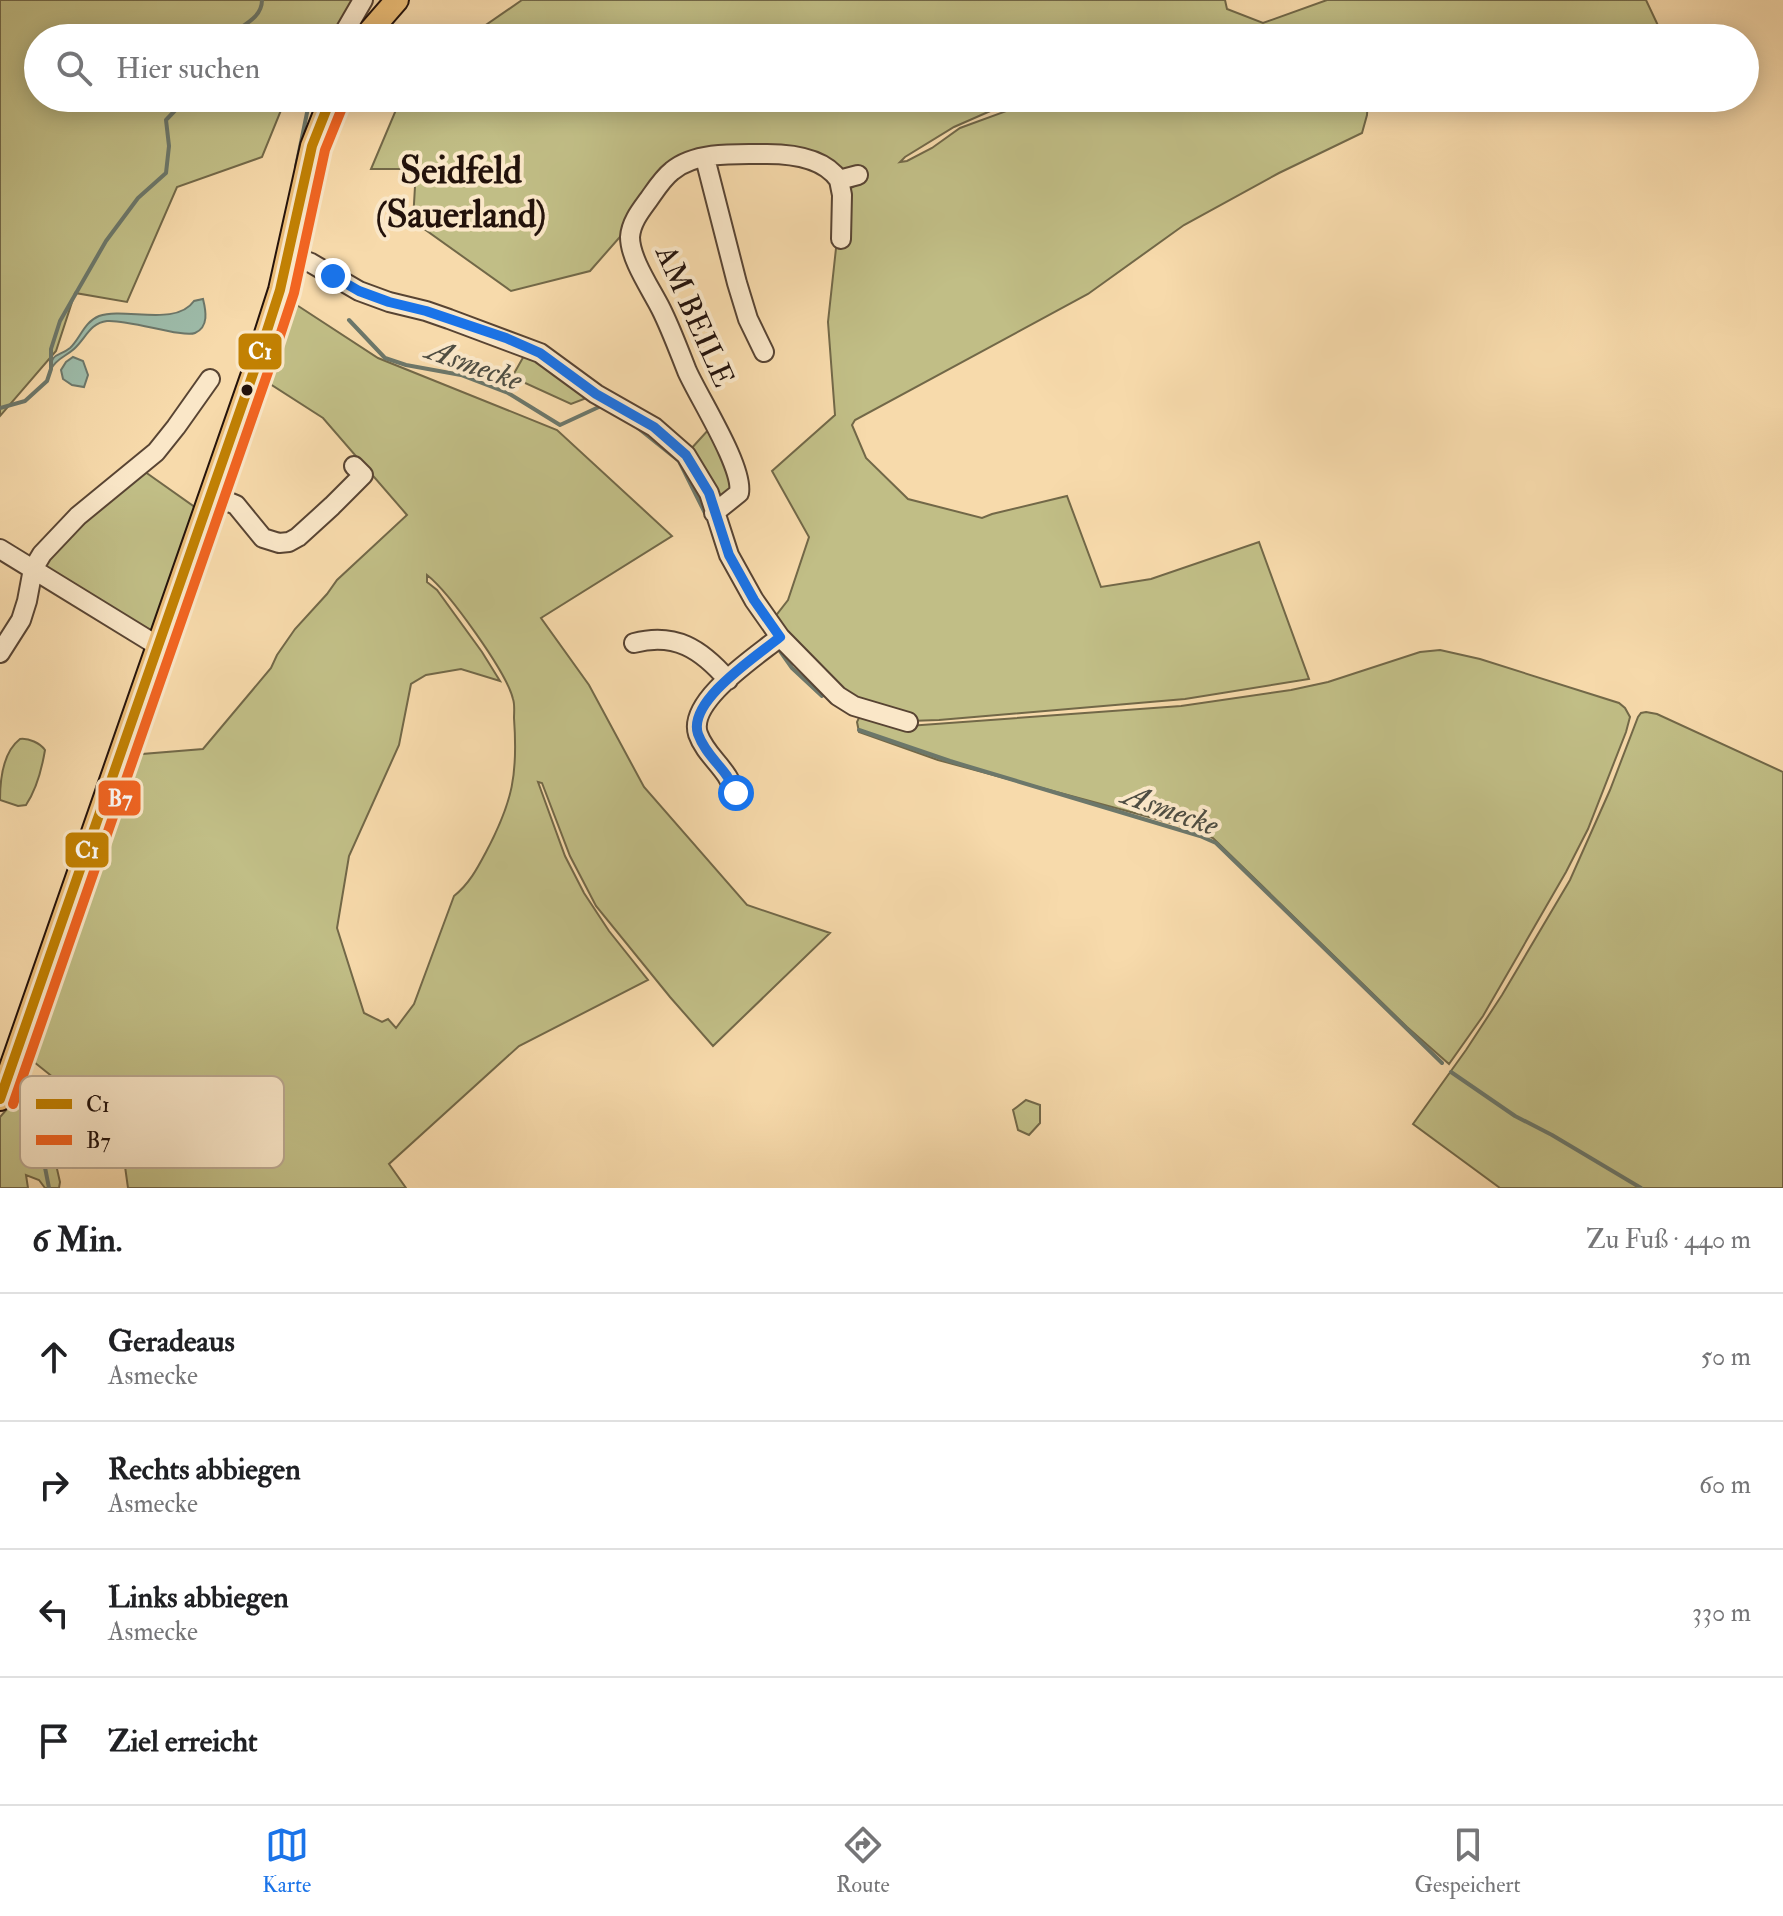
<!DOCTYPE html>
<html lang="de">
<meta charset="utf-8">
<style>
:root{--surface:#fff;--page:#f2f2f2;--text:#202124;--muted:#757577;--line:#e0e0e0;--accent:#1a73e8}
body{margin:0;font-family:"IM FELL Double Pica",serif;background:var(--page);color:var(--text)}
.stop{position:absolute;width:24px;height:24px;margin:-18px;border:6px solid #1a73e8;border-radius:50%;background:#fff}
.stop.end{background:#1a73e8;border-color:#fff;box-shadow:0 2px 8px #0008}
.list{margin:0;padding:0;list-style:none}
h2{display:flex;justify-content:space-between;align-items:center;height:104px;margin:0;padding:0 32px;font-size:34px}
h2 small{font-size:26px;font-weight:400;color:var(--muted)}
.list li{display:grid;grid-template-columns:52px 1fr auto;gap:24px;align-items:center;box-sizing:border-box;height:128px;padding:0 32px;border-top:2px solid var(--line)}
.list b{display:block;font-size:30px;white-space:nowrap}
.list p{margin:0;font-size:26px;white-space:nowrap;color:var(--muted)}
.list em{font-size:26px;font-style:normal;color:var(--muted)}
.icon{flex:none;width:44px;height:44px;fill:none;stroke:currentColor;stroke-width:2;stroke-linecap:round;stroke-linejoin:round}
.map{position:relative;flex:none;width:1783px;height:1188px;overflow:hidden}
.search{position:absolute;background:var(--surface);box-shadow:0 4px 20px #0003;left:24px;right:24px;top:24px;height:88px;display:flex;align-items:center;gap:20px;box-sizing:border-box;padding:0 28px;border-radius:44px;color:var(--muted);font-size:30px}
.sheet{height:616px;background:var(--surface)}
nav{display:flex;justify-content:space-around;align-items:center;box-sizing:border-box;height:112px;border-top:2px solid var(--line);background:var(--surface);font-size:22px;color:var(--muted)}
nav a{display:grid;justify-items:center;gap:4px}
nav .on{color:var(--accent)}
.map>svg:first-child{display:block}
</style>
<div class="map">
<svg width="1783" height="1188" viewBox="0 0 1783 1188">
<rect width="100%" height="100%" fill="#f7daab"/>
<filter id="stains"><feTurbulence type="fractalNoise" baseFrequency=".0025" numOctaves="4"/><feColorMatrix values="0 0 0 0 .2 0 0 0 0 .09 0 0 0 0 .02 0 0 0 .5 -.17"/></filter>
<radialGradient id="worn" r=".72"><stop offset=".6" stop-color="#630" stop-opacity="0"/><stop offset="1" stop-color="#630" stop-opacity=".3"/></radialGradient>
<!-- green -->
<path fill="#c1be86" stroke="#726848" stroke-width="2" fill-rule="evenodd" d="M0 0H359L340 34 315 28 311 38H38V98H286L262 157 177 187 127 302 75 293 56 351 0 416Z
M522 0H1225L1227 9 1263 23 1327 0H1646L1663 36C1642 29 1623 32 1602 38H467Z
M401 98H1020L954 127 905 157 900 162 907 161 932 148 960 128 1042 98H1368L1367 115 1362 133 1279 173 1184 225 1088 294 855 420 852 425 866 458 908 499 982 518 992 514 1067 496 1101 587 1151 579 1259 542 1309 679 1185 699 939 720 909 721 855 703 771 622 788 600 809 537 772 471 835 415 828 322 842 193 853 187 847 178 822 160 697 155 626 230 590 271 511 291 413 221 416 169H371Z
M289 300 378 358 557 430 672 536 541 618 589 685 644 787 747 905 830 933 713 1046 670 997 596 906 570 856 542 783 538 782 565 856 584 893 609 931 648 980 519 1046 389 1164 406 1188H128L122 1145 125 1140 133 1132V1126H162L173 1094 84 1102 24 1054 130 755 203 749 271 668 277 655 295 629 327 594 337 580 407 515 323 418 264 380ZM427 575C449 592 507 673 513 699 515 705 514 712 514 718 518 774 513 801 486 852 477 869 469 884 454 896L414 1004 396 1028 388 1019 382 1022 364 1013 337 928 349 856 399 745 411 684 426 675 461 669 500 681 482 652 437 590 427 582Z
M525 354 572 379 589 397 571 404 512 377Z
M709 429 735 490 721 503 690 450Z
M141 469 196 508 152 631 40 566Z
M1440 650 1480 659 1619 703 1625 708 1630 717 1626 732 1588 829 1566 872 1483 1016 1449 1064 1407 1027 1213 838 1186 827 938 760 859 732 857 722 862 711 908 726 1181 706 1291 690 1328 682 1420 652Z
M1646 712 1657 714 1783 772V1188H1500L1413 1124 1466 1050 1502 995 1570 880 1610 790 1638 717 1641 713Z
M20 739C29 738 40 743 45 750 42 768 36 790 26 805L18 806 0 800C0 780 3 752 20 739Z
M23 1084H28L37 1091 53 1110 52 1147 60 1182 59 1188H45L39 1180 26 1175 28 1188H0V1117L8 1108 15 1090Z
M1026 1100 1040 1105V1123L1029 1135 1018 1130 1013 1110Z"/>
<!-- water -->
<path fill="#9dbba9" stroke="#6c776a" stroke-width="2" d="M203 299C206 311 209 327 195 333 183 338 128 319 107 321 90 323 86 338 74 349 65 357 57 358 51 369 51 352 59 357 70 348 80 339 84 322 99 316 125 307 176 327 194 301Z
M73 357 83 361 88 375 84 387 72 385 63 379 61 370 66 362Z"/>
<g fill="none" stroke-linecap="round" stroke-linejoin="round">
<!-- stream -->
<path stroke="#6c776a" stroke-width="4" d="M227 38C239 26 262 20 262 0
M296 167 310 98
M349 320 385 358 406 365 461 375 508 393 560 425 601 406 603 407
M0 408 25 401 47 381 51 369V349L60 321 106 241 138 198 166 173 169 146 166 120 187 98
M638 428 679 461 707 517
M780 651 792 668 822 696
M859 730 950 761 1200 836 1216 843 1442 1063
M1451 1072 1515 1116 1552 1135 1641 1188
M9 1098 41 1115V1147L49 1188"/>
<defs>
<path id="minor" d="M341 38 363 0
M705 158 737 283 748 319 764 352
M839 180 842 195 841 239
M288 254 311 263 359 291 389 302 426 311 449 319 540 353 596 394 654 427 686 455 709 493 729 555 754 600 780 637 838 696 854 706 908 722
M212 495 236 505 263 538 279 543 289 542 298 537 332 506 363 475 354 466
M714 513 739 493C744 468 699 398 687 371 679 351 671 329 661 309 651 289 630 259 630 237 631 222 641 210 649 199 656 189 663 178 672 171 696 151 738 154 767 154 791 154 824 158 839 180L858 175
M0 549 158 646
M634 643C675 632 701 649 728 680
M0 653 21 620 27 601 33 569 42 554 78 516 156 452 176 427 210 379
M736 793C733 787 730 781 727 776 718 762 704 751 698 734 687 701 757 656 780 637"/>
<path id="major" d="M364 38 397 0
M0 1099 255 368 280 290 312 146 331 98"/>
</defs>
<!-- minor casing -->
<use href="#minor" stroke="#584433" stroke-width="22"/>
<!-- major casing -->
<use href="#major" stroke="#23120b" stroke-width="26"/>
<!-- minor -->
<use href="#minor" stroke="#fae7c8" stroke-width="18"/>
<!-- major -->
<use href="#major" stroke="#ecbd76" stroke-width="22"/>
<defs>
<path id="bus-1" d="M0 1099 255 368 280 290 312 146 331 98"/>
<path id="bus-2" d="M13 1104 268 372 294 293 325 150 344 103"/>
</defs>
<!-- bus-1 casing -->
<use href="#bus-1" stroke="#fae7c8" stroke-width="16"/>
<!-- bus-2 casing -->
<use href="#bus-2" stroke="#fae7c8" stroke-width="16"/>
<!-- bus-1 -->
<use href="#bus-1" stroke="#c28103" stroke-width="10"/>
<!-- bus-2 -->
<use href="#bus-2" stroke="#f26522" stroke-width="10"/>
</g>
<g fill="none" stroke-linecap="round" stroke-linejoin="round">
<!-- route -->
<path stroke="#1a73e8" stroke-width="10" d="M333 276 359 291 389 302 426 311 506 338 540 353 596 394 654 427 686 455 709 493 729 555 754 600 780 637C757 656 687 701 698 734 704 751 717 762 727 776 730 781 733 787 736 793"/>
</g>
<!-- markers -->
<circle fill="#23120b" stroke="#fae7c8" stroke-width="3" cx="247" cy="390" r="7"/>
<g text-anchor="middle" stroke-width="8" stroke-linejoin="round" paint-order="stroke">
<!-- street labels -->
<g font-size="30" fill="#23120b" stroke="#fae7c8">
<text transform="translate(695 316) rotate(66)" y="10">AM BEILE</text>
</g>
<!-- water labels -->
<g font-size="32" font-style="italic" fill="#4e4d42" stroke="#fae7c8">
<text transform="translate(475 364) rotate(20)" y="11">Asmecke</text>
<text transform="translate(1171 809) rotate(20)" y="11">Asmecke</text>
</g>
<!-- district labels -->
<g font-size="38" font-weight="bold" fill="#23120b" stroke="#fae7c8">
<text x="461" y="183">Seidfeld<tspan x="461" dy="44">(Sauerland)</tspan></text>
</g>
</g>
<!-- legend -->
<rect x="20" y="1076" width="264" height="92" rx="12" fill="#fae7c8" stroke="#baa78f" stroke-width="2"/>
<rect x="36" y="1099" width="36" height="10" fill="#c28103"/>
<rect x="36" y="1135" width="36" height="10" fill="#f26522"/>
<g font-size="22" fill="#23120b">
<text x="86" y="1112">C1</text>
<text x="86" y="1148">B7</text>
</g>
<g stroke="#fae7c8" stroke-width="3">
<rect x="237" y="332" width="46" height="39" rx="8" fill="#c28103"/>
<rect x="97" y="779" width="45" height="38" rx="8" fill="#f26522"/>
<rect x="64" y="831" width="46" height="38" rx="8" fill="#c28103"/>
</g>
<g font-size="22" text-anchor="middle" font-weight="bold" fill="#fff">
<text x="260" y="359">C1</text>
<text x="120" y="806">B7</text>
<text x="87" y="858">C1</text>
</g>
<rect width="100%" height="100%" filter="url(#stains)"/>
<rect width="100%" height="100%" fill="url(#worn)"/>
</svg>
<div class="stop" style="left:736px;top:793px"></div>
<div class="stop end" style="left:333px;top:276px"></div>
<div class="search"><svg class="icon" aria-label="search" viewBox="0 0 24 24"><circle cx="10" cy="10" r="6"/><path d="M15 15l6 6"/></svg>Hier suchen</div>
</div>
<section class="sheet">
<h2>6 Min.<small>Zu Fuß · 440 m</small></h2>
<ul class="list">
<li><svg class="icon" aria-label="ahead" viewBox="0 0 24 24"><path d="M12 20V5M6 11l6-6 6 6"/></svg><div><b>Geradeaus</b><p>Asmecke</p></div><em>50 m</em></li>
<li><svg class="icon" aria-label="right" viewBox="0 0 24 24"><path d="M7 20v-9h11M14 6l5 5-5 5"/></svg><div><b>Rechts abbiegen</b><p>Asmecke</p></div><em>60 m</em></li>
<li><svg class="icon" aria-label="left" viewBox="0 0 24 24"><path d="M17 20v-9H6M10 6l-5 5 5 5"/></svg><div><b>Links abbiegen</b><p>Asmecke</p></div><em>330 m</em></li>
<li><svg class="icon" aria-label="arrive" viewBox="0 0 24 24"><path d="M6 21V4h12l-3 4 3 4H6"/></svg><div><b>Ziel erreicht</b></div></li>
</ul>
</section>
<nav>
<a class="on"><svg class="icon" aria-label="map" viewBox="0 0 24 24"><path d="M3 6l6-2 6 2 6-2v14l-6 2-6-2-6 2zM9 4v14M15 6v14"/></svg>Karte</a>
<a><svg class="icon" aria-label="directions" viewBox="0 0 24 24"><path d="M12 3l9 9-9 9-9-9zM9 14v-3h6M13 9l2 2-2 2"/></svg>Route</a>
<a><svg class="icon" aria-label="saved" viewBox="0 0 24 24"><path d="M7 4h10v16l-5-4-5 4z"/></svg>Gespeichert</a>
</nav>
